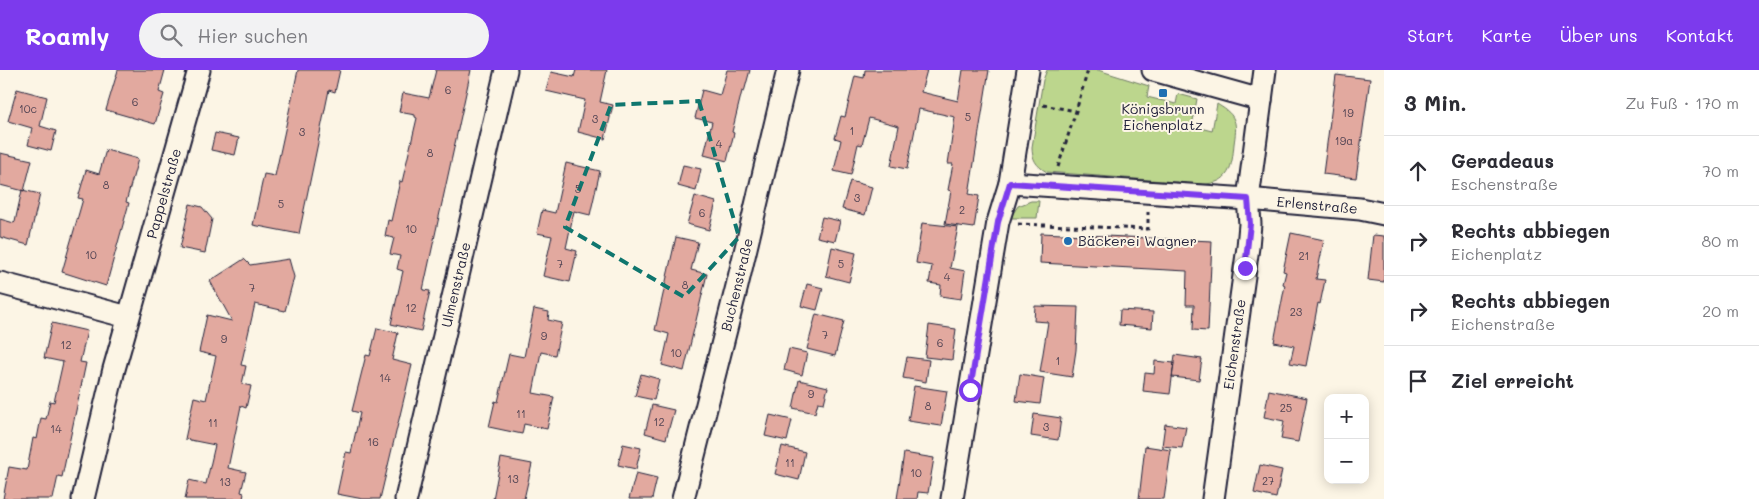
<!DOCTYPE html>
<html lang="de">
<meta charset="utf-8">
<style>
:root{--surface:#fff;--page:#f2f2f3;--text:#2b2b33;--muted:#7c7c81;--line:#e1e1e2;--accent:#7c3aed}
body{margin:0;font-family:Mali,sans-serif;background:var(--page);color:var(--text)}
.controls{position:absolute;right:15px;bottom:15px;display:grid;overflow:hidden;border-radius:10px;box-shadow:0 2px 12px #0003}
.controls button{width:45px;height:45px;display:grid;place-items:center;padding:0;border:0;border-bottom:1px solid var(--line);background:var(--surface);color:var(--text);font:25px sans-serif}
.stop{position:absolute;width:15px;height:15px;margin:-11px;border:4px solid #7c3aed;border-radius:50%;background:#fff}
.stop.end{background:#7c3aed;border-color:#fff;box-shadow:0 1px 5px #0008}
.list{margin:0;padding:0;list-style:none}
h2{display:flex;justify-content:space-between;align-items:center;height:65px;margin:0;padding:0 20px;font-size:21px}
h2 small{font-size:16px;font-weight:400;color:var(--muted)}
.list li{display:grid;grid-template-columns:32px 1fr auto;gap:15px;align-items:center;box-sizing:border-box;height:70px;padding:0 20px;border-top:1px solid var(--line)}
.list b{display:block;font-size:19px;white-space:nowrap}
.list p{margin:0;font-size:16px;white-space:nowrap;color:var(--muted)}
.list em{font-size:16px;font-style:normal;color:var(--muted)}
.icon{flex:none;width:28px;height:28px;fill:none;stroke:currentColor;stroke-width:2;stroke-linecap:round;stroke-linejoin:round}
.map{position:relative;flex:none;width:1384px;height:429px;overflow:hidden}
header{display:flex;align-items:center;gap:30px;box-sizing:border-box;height:70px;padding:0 25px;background:var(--accent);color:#fff}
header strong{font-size:24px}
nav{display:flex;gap:28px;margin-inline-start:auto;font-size:18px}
.search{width:350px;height:45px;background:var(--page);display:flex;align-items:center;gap:12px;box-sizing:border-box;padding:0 18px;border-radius:28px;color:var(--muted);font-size:19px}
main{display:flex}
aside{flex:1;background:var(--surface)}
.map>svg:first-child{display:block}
</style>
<header>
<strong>Roamly</strong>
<div class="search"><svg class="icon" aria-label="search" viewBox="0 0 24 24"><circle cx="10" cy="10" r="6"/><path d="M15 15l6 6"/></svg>Hier suchen</div>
<nav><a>Start</a><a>Karte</a><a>Über uns</a><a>Kontakt</a></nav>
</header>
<main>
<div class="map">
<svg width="1384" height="429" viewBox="0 0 1384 429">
<rect width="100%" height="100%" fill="#fcf5e5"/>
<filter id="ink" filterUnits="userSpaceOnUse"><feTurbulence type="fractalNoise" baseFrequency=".02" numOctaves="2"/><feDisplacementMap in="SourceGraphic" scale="10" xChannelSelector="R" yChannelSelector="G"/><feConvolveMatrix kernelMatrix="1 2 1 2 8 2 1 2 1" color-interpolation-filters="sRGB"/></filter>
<g filter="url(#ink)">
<!-- green -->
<path fill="#bcd68d" stroke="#6f7c64" d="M1047 0H1098L1149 16 1147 27 1176 34 1178 24 1197 29 1192 56 1212 61 1217 34C1223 38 1231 42 1234 50 1237 57 1235 66 1234 74 1232 97 1230 114 1202 114L1047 102C1036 96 1032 89 1032 77L1043 10Z
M1031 131H1039L1037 148H1010L1018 136Z"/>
<!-- building -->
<path fill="#e2a99f" stroke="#22223b" d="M118 0H165L159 22 164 24 155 54 106 40Z
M298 0H340L335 22 329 20 299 164 253 155 264 104 275 106Z
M436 0H471L423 220 430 221 421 261 391 254 403 201 397 199 400 186 390 184 394 168 385 166 388 150 391 151 400 111 402 112 417 48 415 47V45L399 42 403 23 429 28Z
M576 0H607L600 32 613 35 605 69 578 62 585 30 546 21 551 2 574 7Z
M727 0H750L744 22 742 21 732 62 734 63 727 91 704 85 712 52 695 48 702 20 720 25Z
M865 0H927L921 22 958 31 963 0H989L969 124 979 126 974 158 945 154 951 121 948 120 953 94H948L955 47 919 39 907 99 891 96 899 56 869 48 862 75 858 74 851 105 834 101 841 70 835 68 841 46 845 47 855 6 864 8Z
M1336 5 1370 9 1356 108 1323 104Z
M17 19 47 27 40 56 56 61 51 81 28 75 32 58 8 51Z
M215 63 239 68 235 85 211 80Z
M106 80 138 89 126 132 129 133 106 216 62 202 83 129 78 128 86 100 99 104Z
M0 83 32 90 24 121 0 115Z
M566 93 600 101 590 145 574 141 566 178 577 181 570 212 543 206 552 166 537 163 542 140 555 143Z
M683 95 701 99 696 121 678 116Z
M850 111 872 117 865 145 842 139Z
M22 120 40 124 28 175 0 167V149L14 153 15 152Z
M695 126 716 132 709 160 687 154Z
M190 134 202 137 212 149 205 183 180 178Z
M822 147 840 151 835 171 817 167Z
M922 153 958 157 950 198 965 201 961 229 940 226 941 215 929 213 932 196 916 193Z
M1041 163 1212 171 1208 261 1193 260 1194 235H1186L1187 201 1040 193Z
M1291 163 1324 170 1316 209 1325 210 1320 234 1318 233 1306 296 1290 293 1294 276 1274 272 1285 215 1283 214 1286 202 1283 201Z
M1373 165 1384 166V212L1368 210Z
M676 167 698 172 691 200 707 204 684 301 662 295 669 264 655 260Z
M832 177 856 183 849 212 826 206Z
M244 189 250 195 289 189 294 207 285 241 255 234 241 295 246 296 242 314 251 316 246 338 241 336 228 398 246 402 241 422 244 423 243 429H185L189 410 206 414 215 375 185 369 194 327 206 330 216 286 199 282 207 245 232 251 210 211Z
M807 214 823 218 817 240 801 236Z
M1035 236 1078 237 1076 280 1072 307 1040 302 1048 252 1034 251Z
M534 239 549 242 548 250 562 253 555 285 541 282 533 323 554 327 547 359 524 354 522 364 489 357 495 331 498 332 509 284 524 287Z
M1120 240 1153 242 1152 258 1119 255Z
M816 244 844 251 835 286 807 279Z
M52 253 87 261 80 292 86 293 62 407 58 406 53 429H3L9 397 27 400 33 368 37 369 41 348 46 349 50 331 54 332 63 292 44 288Z
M929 255 956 259 952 290 925 287Z
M377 258 398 263 392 290 412 295 380 429H363L337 424 346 382 351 383 360 343 352 341 366 285 370 286Z
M789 279 807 283 802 305 784 300Z
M1175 285 1202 289 1199 310 1172 307Z
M907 287 929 290 926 312 903 308Z
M1155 291 1174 293 1170 324 1143 321 1145 303 1154 304Z
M641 304 659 309 654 330 635 326Z
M1020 304 1044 308 1040 334 1016 331Z
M799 310 828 317 824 333 818 332 815 343 793 338Z
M914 316 947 321 941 356 908 351Z
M1269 320 1307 328 1298 372 1281 369 1284 351 1264 347Z
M652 335 674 340 666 369 645 363Z
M1034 344 1061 348 1058 370 1031 366Z
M770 345 792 350 787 371 765 366Z
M1165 354 1186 357 1182 378 1162 376Z
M623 374 641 378 636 399 618 395Z
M782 376 805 382 799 410 775 404Z
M1145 376 1171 380 1164 429H1139Z
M904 383 934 388 928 423 918 422 917 429H897Z
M501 388 532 394 524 429H493Z
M1260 395 1282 400 1276 428 1254 423Z
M636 403 657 408 652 429H629Z"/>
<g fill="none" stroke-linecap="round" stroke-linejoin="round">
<defs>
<g id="minor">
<path d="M1153 0 1261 30"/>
<path id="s1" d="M1010 113 1248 129 1360 139 1384 144"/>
<path d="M0 213 128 247"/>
<path id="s2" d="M83 429 114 299 199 0"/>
<path id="s3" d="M406 429 506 0"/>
<path id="s4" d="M683 429 737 216 788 0"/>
<path d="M952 429 998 152 1010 113 1028 0"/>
<path id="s5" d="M1213 429 1248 177 1250 154 1248 129 1265 0"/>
</g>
</defs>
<!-- minor casing -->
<use href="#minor" stroke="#22223b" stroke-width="25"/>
<!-- path -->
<path stroke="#22223b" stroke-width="3" stroke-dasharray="4 4" stroke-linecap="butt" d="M1043 35 1076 41
M1058 97 1076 41 1088 0
M1018 154 1148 159V142"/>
<!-- minor -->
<use href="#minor" stroke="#fcf5e5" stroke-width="21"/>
</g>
</g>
<g fill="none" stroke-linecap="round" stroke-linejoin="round" filter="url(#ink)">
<!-- route -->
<path stroke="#7c3aed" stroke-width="6" d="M970 320 998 152 1010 113 1248 129 1250 154 1245 198"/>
</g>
<!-- marked area -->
<path fill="none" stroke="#0f766e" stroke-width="4" stroke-dasharray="10 6" stroke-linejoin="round" d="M699 31 739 167 684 227 565 157 611 35Z"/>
<!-- markers -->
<g fill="#1f6fb2" stroke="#fcf5e5" stroke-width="2">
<rect x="1158" y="18" width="10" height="10" rx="2.5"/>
<circle cx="1068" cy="171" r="5"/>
</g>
<g text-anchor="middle" stroke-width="4" stroke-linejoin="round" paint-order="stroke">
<!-- number labels -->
<g font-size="11" fill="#524454">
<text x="448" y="24">6</text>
<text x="135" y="36">6</text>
<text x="28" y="43">10c</text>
<text x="1348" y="47">19</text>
<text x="968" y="51">5</text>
<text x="595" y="53">3</text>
<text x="852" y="65">1</text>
<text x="302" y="66">3</text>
<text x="1344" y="75">19a</text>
<text x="719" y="78">4</text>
<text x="430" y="87">8</text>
<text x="106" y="119">8</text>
<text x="578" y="123">5</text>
<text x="857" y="132">3</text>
<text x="281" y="138">5</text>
<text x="962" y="144">2</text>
<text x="702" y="147">6</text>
<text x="411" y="163">10</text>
<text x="91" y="189">10</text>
<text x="1304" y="190">21</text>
<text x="560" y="198">7</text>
<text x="841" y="198">5</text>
<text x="947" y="211">4</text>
<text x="685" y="219">8</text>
<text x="252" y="222">7</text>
<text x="411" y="242">12</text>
<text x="1296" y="246">23</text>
<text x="825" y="269">7</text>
<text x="544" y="270">9</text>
<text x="224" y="273">9</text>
<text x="940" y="277">6</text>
<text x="66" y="279">12</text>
<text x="676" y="287">10</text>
<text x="1058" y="295">1</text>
<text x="385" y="312">14</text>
<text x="811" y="328">9</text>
<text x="928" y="340">8</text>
<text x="1286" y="342">25</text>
<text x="521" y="348">11</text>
<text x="659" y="356">12</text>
<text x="213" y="357">11</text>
<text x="1046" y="361">3</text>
<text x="56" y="363">14</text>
<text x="373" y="376">16</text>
<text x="790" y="397">11</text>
<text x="916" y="407">10</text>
<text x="513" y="413">13</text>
<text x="1268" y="415">27</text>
<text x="225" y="416">13</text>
</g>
<!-- poi labels -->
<g font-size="14" fill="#22223b" stroke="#fcf5e5">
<text x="1163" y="44">Königsbrunn<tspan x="1163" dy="16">Eichenplatz</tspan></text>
<text x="1078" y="176" text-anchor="start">Bäckerei Wagner</text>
</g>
<!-- street labels -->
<g font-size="14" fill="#22223b" stroke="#fcf5e5">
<text dy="5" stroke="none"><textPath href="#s2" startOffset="316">Pappelstraße</textPath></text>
<text dy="5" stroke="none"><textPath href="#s1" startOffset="308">Erlenstraße</textPath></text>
<text dy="5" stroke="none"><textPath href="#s3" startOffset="220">Ulmenstraße</textPath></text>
<text dy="5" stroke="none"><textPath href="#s4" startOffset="221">Buchenstraße</textPath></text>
<text dy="5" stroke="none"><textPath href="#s5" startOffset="156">Eichenstraße</textPath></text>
</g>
</g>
</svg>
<div class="controls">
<button>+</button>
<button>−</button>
</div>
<div class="stop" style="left:970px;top:320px"></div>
<div class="stop end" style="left:1245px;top:198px"></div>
</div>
<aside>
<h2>3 Min.<small>Zu Fuß · 170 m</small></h2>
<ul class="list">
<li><svg class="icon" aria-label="ahead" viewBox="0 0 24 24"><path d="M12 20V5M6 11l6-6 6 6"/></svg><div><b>Geradeaus</b><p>Eschenstraße</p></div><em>70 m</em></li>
<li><svg class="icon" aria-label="right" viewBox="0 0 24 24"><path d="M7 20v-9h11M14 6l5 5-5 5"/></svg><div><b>Rechts abbiegen</b><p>Eichenplatz</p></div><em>80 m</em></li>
<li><svg class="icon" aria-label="right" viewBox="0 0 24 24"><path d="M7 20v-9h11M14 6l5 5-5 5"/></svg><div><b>Rechts abbiegen</b><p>Eichenstraße</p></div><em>20 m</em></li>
<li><svg class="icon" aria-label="arrive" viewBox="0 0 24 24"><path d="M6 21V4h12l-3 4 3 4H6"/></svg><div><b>Ziel erreicht</b></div></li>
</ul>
</aside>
</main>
